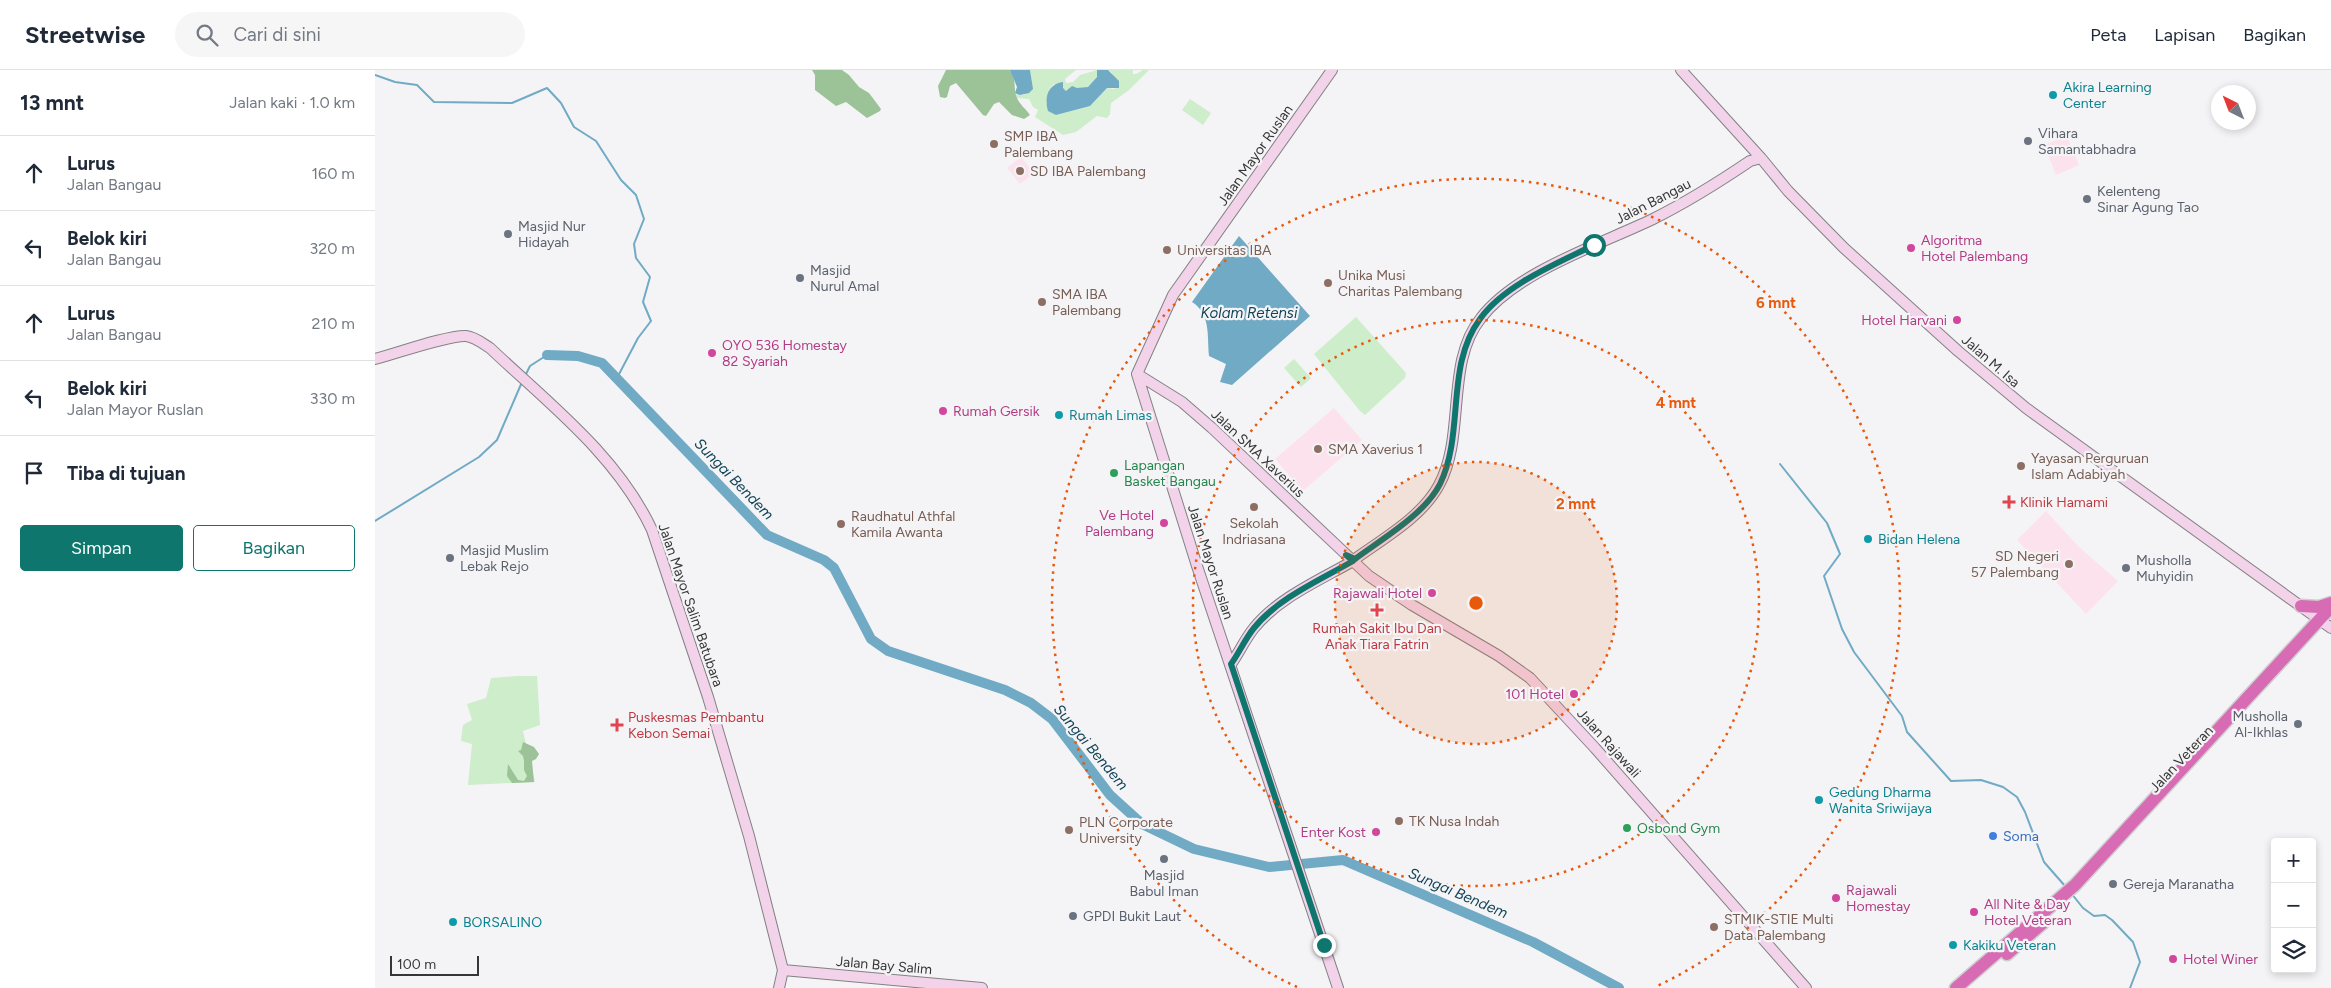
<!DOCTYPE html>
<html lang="id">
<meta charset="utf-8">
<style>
:root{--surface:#fff;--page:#f6f6f7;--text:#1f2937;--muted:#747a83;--line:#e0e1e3;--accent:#0f766e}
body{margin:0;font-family:Figtree,sans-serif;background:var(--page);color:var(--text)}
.controls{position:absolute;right:15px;bottom:15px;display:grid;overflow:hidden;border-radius:5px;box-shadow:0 2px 8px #0003}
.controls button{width:45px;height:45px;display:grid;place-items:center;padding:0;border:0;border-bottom:1px solid var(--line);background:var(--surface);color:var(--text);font:25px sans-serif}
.compass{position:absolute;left:1836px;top:15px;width:45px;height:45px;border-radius:50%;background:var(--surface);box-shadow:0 2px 8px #0003;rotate:318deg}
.scale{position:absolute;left:15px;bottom:12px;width:89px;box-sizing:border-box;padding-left:5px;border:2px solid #363636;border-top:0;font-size:14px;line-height:18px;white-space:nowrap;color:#363636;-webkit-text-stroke:4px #f4f4f6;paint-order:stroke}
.stop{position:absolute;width:15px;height:15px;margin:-11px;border:4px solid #0f766e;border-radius:50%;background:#fff}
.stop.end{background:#0f766e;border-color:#fff;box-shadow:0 1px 5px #0008}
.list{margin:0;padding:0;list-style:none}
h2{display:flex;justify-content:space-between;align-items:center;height:65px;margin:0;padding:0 20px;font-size:21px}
h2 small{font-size:16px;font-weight:400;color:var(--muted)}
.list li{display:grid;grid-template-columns:32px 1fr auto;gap:15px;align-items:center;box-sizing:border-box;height:75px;padding:0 20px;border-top:1px solid var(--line)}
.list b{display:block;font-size:19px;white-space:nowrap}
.list p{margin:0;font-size:16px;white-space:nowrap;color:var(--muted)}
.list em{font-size:16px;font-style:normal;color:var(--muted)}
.actions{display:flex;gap:10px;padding:15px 20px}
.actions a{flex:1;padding:11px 0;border:1px solid var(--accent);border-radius:5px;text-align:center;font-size:18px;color:var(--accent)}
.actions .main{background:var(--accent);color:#fff}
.icon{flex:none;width:28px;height:28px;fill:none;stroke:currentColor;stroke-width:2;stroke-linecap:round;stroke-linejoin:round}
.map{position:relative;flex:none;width:1956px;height:918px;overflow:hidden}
header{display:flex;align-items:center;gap:30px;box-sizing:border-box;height:70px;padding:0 25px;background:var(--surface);border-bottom:1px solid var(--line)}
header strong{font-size:24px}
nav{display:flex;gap:28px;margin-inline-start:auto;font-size:18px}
.search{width:350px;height:45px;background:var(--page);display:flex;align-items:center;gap:12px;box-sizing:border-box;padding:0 18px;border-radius:28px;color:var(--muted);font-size:19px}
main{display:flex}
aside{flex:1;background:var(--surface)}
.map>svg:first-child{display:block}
</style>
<header>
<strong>Streetwise</strong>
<div class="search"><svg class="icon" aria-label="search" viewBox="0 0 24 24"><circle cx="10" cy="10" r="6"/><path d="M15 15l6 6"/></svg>Cari di sini</div>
<nav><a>Peta</a><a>Lapisan</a><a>Bagikan</a></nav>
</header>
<main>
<aside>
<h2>13 mnt<small>Jalan kaki · 1.0 km</small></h2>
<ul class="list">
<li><svg class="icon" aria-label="ahead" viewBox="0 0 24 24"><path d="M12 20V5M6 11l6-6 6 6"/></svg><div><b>Lurus</b><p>Jalan Bangau</p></div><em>160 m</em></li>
<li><svg class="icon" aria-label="left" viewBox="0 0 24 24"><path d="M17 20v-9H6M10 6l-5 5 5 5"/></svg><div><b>Belok kiri</b><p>Jalan Bangau</p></div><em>320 m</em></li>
<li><svg class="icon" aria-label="ahead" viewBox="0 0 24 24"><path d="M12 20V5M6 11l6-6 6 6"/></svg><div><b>Lurus</b><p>Jalan Bangau</p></div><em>210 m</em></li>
<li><svg class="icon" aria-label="left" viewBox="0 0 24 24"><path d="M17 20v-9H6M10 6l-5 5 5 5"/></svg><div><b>Belok kiri</b><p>Jalan Mayor Ruslan</p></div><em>330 m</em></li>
<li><svg class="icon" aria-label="arrive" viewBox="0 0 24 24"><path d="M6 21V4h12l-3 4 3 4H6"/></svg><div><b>Tiba di tujuan</b></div></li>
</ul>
<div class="actions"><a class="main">Simpan</a><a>Bagikan</a></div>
</aside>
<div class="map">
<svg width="1956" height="918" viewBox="0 0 1956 918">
<rect width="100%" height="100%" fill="#f4f4f6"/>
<!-- education -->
<path fill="#fce2ec" d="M1692 66 1704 95 1681 105 1669 75Z
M646 87 659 103 645 114 632 98Z
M959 338 987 370 928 421 900 389Z
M1671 441 1703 476 1743 511 1711 544 1642 470Z"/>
<!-- green -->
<path fill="#cdedcb" d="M655 0H701L690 9 691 13 698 12 705 5 722 0V7L713 17 692 21 679 14 675 18 671 33 681 45 715 36 732 18 740 19 737 3 733 0H758V4H761L768 0H774L754 20 736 33 735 44 732 48 722 46 701 62 688 65 660 47 663 40 658 37 654 29 642 28 640 23 649 25 657 13Z
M815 29 836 43 828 55 807 40Z
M981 247 1031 303 1030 308 990 345 985 341 939 284Z
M919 289 936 308 926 317 909 298Z
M143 606H162L165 655 148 661 160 712 93 715 97 674 86 671 88 655 97 650 92 634 111 628 116 608Z"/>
<!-- forest -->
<path fill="#9cc298" d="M437 0H467L474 5 484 17 494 23 506 39 505 41 492 48 471 32 461 36 440 20V5Z
M571 0H635C642 11 638 19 642 28 645 35 651 39 655 45L649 49 637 45 624 32 619 34 611 46 608 45 581 13 575 16 572 27 570 28 565 27 563 16Z
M148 672 159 677 164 684 161 689 157 691 159 712 137 713 132 706 133 694 143 710 149 711 152 706 149 700V691L148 686 143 681 146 680Z"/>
<!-- water -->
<path fill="#70aac4" d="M635 0H655L658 19 654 23 645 25 640 23 642 17Z
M722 0H733L744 11V18H732L715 36 681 45 673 41C669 27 673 14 688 12V18L691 21 697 16 702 18 713 17 722 7Z
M864 166 935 246 857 315 845 312 851 294 834 286C832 266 836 244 817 232Z"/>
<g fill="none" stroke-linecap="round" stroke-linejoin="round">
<!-- stream -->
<path stroke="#70aac4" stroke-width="2" d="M0 5 20 12 42 15 59 32 137 33 172 18 186 33 199 57 221 71 246 110 261 125 269 149 259 174 261 188 275 207 268 232 276 251 263 268 242 308
M150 306 155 296 172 285
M1405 394 1452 453 1465 484 1449 506 1467 559 1479 582 1527 646 1532 662 1576 711 1606 710 1628 717 1642 727 1650 742 1669 792 1690 816
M0 451 104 387 122 370 147 312
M1696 823 1708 838 1719 846 1730 845 1737 850 1758 872 1765 892 1755 918"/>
<!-- river -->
<path stroke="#70aac4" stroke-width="10" d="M172 285 203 286 227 293 392 465 449 490 459 498 496 569 513 581 630 620 656 633 677 649 735 725 767 754 819 779 894 797 968 790 1158 872 1244 918"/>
<defs>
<path id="secondary" d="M957 0 798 225 762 304 822 496 963 918
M1306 0 1386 88 1413 121 1469 178 1583 281 1651 338 1956 558
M0 289C20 284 73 265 91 266 100 267 107 273 115 278 173 333 242 385 277 460L333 627 374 766 408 900 404 918
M762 304 807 332 837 358 994 506 1037 535 1124 586 1155 608 1220 678 1431 918
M980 489C1009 468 1047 447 1064 415 1091 366 1070 292 1106 248 1141 202 1226 174 1278 149 1312 132 1344 112 1375 91L1386 88
M856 594C864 583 870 569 879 558 903 528 945 510 978 491
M408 900 607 918"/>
<path id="highway" d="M1926 536 1944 537 1956 533
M1632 884 1670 851
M1581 918 1700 815 1956 537"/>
</defs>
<!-- secondary casing -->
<use href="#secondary" stroke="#828284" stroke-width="12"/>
<!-- highway casing -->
<use href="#highway" stroke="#cfcfcf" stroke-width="15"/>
<!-- secondary -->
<use href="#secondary" stroke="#f3d3e9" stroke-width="10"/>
<!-- highway -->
<use href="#highway" stroke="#d76cb5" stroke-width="12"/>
</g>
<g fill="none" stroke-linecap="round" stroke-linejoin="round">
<!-- route -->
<path stroke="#0f766e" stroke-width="6" d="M949 875 856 594C864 583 870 569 879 558 903 528 945 510 978 491L971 485 980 489C1007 469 1050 444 1065 414 1090 362 1070 296 1105 249 1129 215 1183 193 1219 175"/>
</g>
<!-- distance rings -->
<circle cx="1101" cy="533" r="141" fill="#e8590c" fill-opacity=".12"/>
<g fill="none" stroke="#e8590c" stroke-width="2.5" stroke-dasharray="2.5 5">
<circle cx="1101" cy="533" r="141"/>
<circle cx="1101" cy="533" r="283"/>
<path d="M922 917A424 424 0 1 1 1280 917"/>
</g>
<!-- markers -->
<g fill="#0f9aa8" stroke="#f4f4f6" stroke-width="2">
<circle cx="1678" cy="25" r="5"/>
<circle cx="684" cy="345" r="5"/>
<circle cx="1493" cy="469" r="5"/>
<circle cx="1444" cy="730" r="5"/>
<circle cx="78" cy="852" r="5"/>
<circle cx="1578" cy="875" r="5"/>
</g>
<g fill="#6b7280" stroke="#f4f4f6" stroke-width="2">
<circle cx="1653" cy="71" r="5"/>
<circle cx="1712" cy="129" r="5"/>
<circle cx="133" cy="164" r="5"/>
<circle cx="425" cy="208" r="5"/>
<circle cx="75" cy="488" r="5"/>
<circle cx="1751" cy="498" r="5"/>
<circle cx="1923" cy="654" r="5"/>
<circle cx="789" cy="789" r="5"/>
<circle cx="1738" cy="814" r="5"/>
<circle cx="698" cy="846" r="5"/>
</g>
<g fill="#8d6e63" stroke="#f4f4f6" stroke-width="2">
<circle cx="619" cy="74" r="5"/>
<circle cx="645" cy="101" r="5"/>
<circle cx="792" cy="180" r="5"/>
<circle cx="953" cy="213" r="5"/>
<circle cx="667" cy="232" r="5"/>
<circle cx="943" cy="379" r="5"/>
<circle cx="1646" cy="396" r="5"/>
<circle cx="879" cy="437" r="5"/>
<circle cx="466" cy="454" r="5"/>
<circle cx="1694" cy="494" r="5"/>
<circle cx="1024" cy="751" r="5"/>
<circle cx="694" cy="760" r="5"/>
<circle cx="1339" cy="857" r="5"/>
</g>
<g fill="#d1479c" stroke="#f4f4f6" stroke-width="2">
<circle cx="1536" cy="178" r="5"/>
<circle cx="1582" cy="250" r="5"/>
<circle cx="337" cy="283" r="5"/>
<circle cx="568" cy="341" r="5"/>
<circle cx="789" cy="453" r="5"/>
<circle cx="1057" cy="523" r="5"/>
<circle cx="1199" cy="624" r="5"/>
<circle cx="1001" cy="762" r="5"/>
<circle cx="1461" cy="828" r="5"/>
<circle cx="1599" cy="842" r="5"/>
<circle cx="1798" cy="889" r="5"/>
</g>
<g fill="#2e9e5b" stroke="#f4f4f6" stroke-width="2">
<circle cx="739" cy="403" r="5"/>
<circle cx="1252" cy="758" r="5"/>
</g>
<g fill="#e0444e" stroke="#f4f4f6" stroke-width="2">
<path d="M1631.5 424.5h5v5h5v5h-5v5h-5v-5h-5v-5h5z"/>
<path d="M999.5 532.5h5v5h5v5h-5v5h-5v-5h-5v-5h5z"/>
<path d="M239.5 647.5h5v5h5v5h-5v5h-5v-5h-5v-5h5z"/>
</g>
<circle fill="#3f7fe0" stroke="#f4f4f6" stroke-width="2" cx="1618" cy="766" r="5"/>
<g text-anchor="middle" stroke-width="4.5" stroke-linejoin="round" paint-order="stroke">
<!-- culture labels -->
<g font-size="14" fill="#0d838f" stroke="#f4f4f6" text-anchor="start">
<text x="1688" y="22">Akira Learning<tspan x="1688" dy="16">Center</tspan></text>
<text x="694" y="350">Rumah Limas</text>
<text x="1503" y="474">Bidan Helena</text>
<text x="1454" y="727">Gedung Dharma<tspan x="1454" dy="16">Wanita Sriwijaya</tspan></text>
<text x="88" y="857">BORSALINO</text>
<text x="1588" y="880">Kakiku Veteran</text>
</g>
<!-- worship labels -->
<g font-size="14" fill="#5b616d" stroke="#f4f4f6" text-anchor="start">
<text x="1663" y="68">Vihara<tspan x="1663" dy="16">Samantabhadra</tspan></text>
<text x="1722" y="126">Kelenteng<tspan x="1722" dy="16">Sinar Agung Tao</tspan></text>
<text x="143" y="161">Masjid Nur<tspan x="143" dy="16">Hidayah</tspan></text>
<text x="435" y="205">Masjid<tspan x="435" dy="16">Nurul Amal</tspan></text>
<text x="85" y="485">Masjid Muslim<tspan x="85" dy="16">Lebak Rejo</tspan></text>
<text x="1761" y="495">Musholla<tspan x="1761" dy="16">Muhyidin</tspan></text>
<text x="1913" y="651" text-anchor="end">Musholla<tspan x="1913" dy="16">Al-Ikhlas</tspan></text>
<text x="789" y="810" text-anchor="middle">Masjid<tspan x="789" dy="16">Babul Iman</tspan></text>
<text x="1748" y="819">Gereja Maranatha</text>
<text x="708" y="851">GPDI Bukit Laut</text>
</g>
<!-- education labels -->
<g font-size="14" fill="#785e54" stroke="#f4f4f6" text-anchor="start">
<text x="629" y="71">SMP IBA<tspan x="629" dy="16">Palembang</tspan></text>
<text x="655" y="106">SD IBA Palembang</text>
<text x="802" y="185">Universitas IBA</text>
<text x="963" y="210">Unika Musi<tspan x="963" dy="16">Charitas Palembang</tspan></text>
<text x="677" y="229">SMA IBA<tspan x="677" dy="16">Palembang</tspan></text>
<text x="953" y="384">SMA Xaverius 1</text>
<text x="1656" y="393">Yayasan Perguruan<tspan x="1656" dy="16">Islam Adabiyah</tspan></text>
<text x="476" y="451">Raudhatul Athfal<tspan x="476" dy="16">Kamila Awanta</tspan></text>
<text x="879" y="458" text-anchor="middle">Sekolah<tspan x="879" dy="16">Indriasana</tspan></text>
<text x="1684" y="491" text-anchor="end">SD Negeri<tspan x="1684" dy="16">57 Palembang</tspan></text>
<text x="1034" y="756">TK Nusa Indah</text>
<text x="704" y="757">PLN Corporate<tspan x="704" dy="16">University</tspan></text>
<text x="1349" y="854">STMIK-STIE Multi<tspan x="1349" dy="16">Data Palembang</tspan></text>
</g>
<!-- street labels -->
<g font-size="14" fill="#363636" stroke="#f4f4f6">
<text transform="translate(880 85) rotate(-55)" y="5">Jalan Mayor Ruslan</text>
<text transform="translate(1278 131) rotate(-27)" y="5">Jalan Bangau</text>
<text transform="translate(1616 291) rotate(41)" y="5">Jalan M. Isa</text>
<text transform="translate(883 383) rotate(43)" y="5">Jalan SMA Xaverius</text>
<text transform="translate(836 492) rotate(72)" y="5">Jalan Mayor Ruslan</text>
<text transform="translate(316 535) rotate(71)" y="5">Jalan Mayor Salim Batubara</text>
<text transform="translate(1234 673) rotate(48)" y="5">Jalan Rajawali</text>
<text transform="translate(1806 689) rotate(-47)" y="5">Jalan Veteran</text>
<text transform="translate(509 895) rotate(5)" y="5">Jalan Bay Salim</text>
</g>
<!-- hotel labels -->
<g font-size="14" fill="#b23c85" stroke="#f4f4f6" text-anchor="start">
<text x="1546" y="175">Algoritma<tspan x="1546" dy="16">Hotel Palembang</tspan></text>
<text x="1572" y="255" text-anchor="end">Hotel Harvani</text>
<text x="347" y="280">OYO 536 Homestay<tspan x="347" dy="16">82 Syariah</tspan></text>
<text x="578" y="346">Rumah Gersik</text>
<text x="779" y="450" text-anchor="end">Ve Hotel<tspan x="779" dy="16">Palembang</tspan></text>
<text x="1047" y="528" text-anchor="end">Rajawali Hotel</text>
<text x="1189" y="629" text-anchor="end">101 Hotel</text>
<text x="991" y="767" text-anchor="end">Enter Kost</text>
<text x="1471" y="825">Rajawali<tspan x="1471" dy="16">Homestay</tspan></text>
<text x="1609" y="839">All Nite &amp; Day<tspan x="1609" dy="16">Hotel Veteran</tspan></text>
<text x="1808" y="894">Hotel Winer</text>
</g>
<!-- leisure labels -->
<g font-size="14" fill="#27864d" stroke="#f4f4f6" text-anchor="start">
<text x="749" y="400">Lapangan<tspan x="749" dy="16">Basket Bangau</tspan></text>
<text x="1262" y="763">Osbond Gym</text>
</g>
<!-- health labels -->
<g font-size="14" fill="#be3a42" stroke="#f4f4f6" text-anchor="start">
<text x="1645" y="437">Klinik Hamami</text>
<text x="1002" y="563" text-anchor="middle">Rumah Sakit Ibu Dan<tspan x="1002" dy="16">Anak Tiara Fatrin</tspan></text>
<text x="253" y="652">Puskesmas Pembantu<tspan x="253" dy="16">Kebon Semai</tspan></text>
</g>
<!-- shop labels -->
<g font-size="14" fill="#366cbe" stroke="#f4f4f6" text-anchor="start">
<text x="1628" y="771">Soma</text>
</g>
<!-- water labels -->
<g font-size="15" font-style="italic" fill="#114457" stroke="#f4f4f6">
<text x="874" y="248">Kolam Retensi</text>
<text transform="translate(359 409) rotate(46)" y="5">Sungai Bendem</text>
<text transform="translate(716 677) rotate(50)" y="5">Sungai Bendem</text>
<text transform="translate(1083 823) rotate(23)" y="5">Sungai Bendem</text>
</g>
</g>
<circle cx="1101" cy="533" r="8" fill="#e8590c" stroke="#f4f4f6" stroke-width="2.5"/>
<g font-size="15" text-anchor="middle" font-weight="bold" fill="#e8590c" stroke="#f4f4f6" stroke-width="4.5" stroke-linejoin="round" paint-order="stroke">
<text x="1401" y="238">6 mnt</text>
<text x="1301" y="338">4 mnt</text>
<text x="1201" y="439">2 mnt</text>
</g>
</svg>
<div class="controls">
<button>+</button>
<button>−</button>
<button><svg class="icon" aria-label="layers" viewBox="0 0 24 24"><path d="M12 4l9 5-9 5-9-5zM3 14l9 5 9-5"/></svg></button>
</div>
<svg class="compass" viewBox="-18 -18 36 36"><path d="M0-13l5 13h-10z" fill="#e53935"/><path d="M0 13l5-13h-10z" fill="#747a83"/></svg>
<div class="scale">100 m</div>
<div class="stop" style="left:1219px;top:175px"></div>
<div class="stop end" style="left:949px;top:875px"></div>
</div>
</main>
